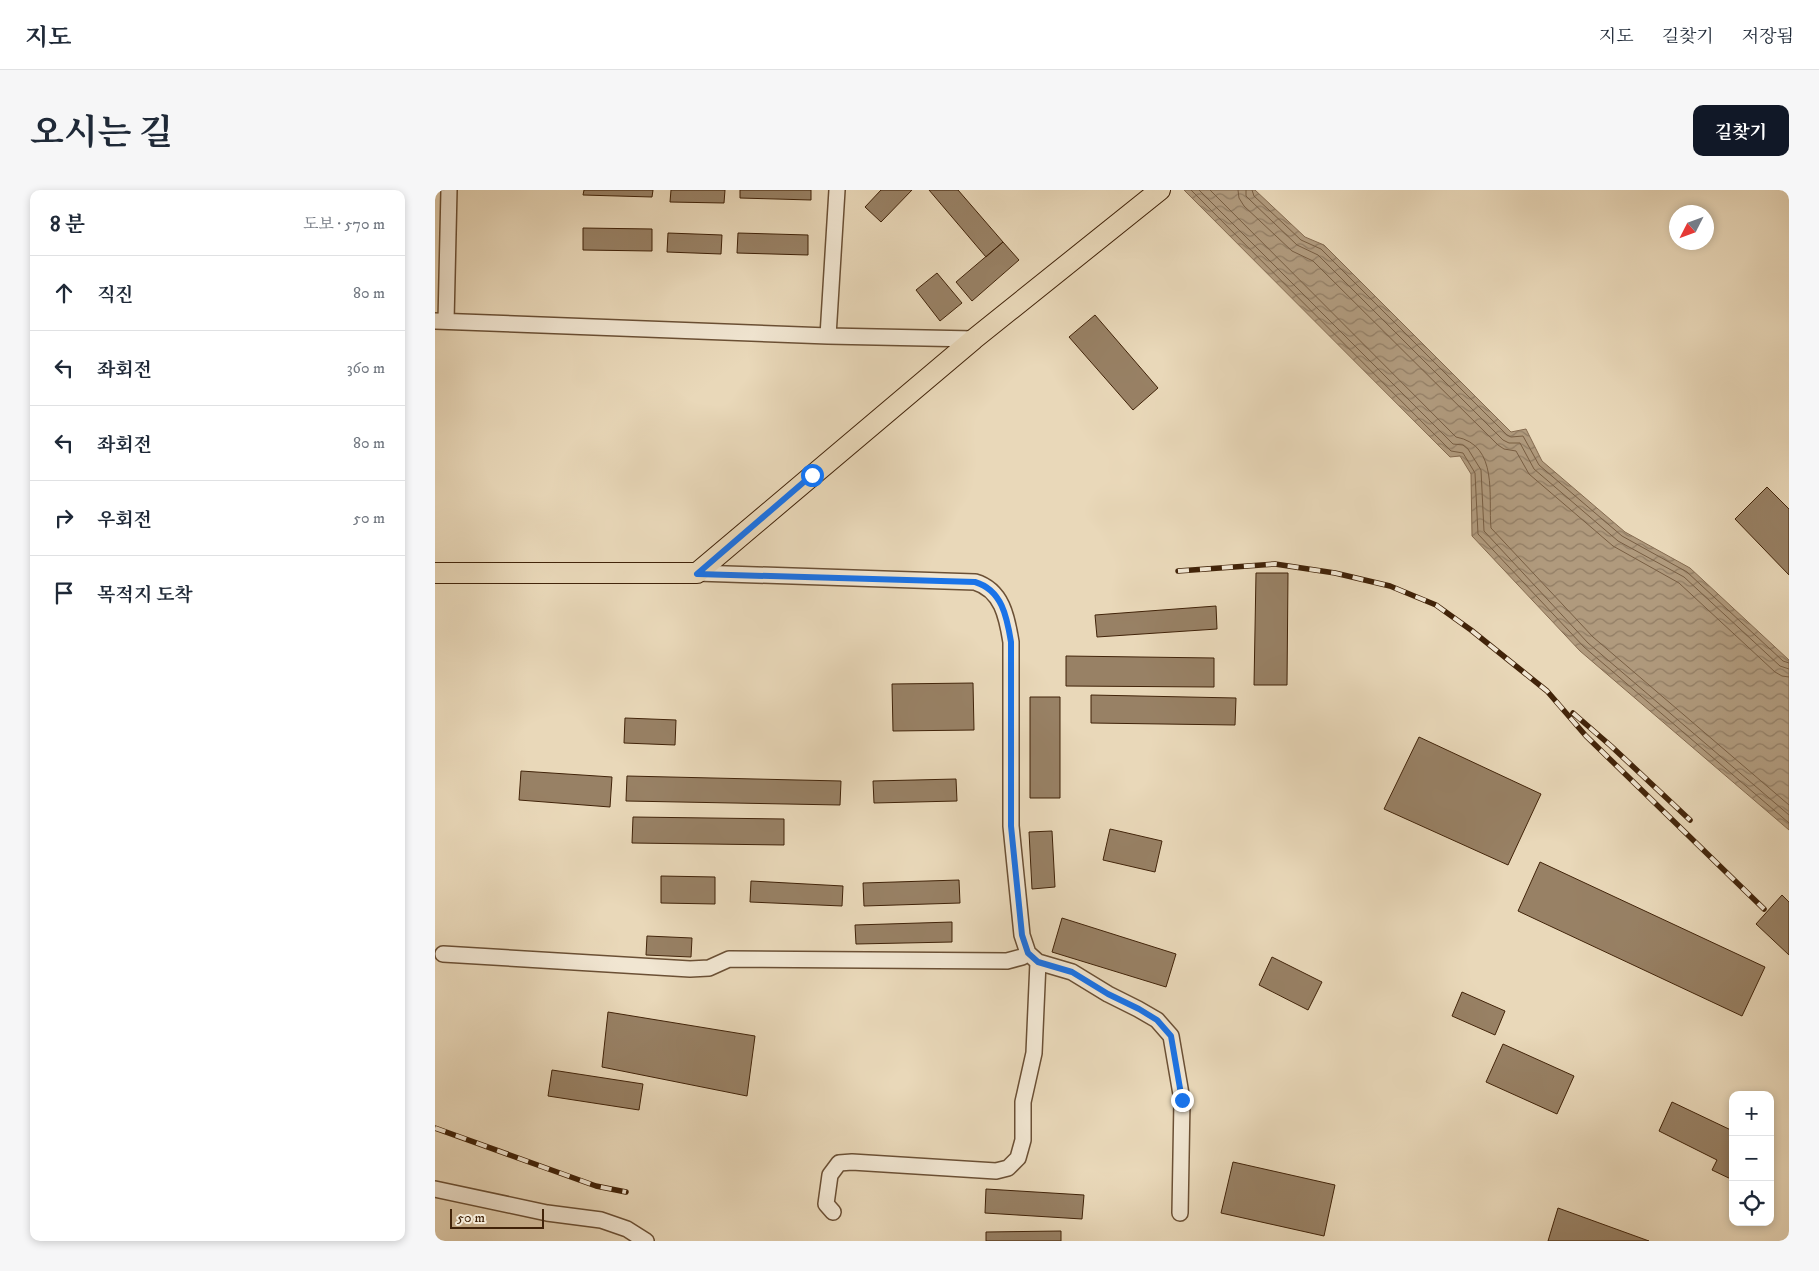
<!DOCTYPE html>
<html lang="ko">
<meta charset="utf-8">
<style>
:root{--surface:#fff;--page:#f6f6f7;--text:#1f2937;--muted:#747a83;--line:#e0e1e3;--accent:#111827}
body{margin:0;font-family:"IM FELL DW Pica","Noto Serif KR",serif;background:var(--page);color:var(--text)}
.controls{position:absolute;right:15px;bottom:15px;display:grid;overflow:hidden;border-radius:10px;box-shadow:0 2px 8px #0003}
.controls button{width:45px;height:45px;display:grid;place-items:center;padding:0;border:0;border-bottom:1px solid var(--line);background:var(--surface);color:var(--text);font:25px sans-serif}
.compass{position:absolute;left:1234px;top:15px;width:45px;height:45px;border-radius:50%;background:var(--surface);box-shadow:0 2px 8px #0003;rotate:228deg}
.scale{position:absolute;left:15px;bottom:12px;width:94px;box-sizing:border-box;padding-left:5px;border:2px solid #412309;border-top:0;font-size:14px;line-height:18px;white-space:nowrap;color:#412309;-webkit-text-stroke:4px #f1e6d2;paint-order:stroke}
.stop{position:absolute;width:15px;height:15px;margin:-11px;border:4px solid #1a73e8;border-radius:50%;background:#fff}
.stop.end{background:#1a73e8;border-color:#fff;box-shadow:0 1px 5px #0008}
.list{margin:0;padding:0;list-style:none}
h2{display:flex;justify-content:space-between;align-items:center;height:65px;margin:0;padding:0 20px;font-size:21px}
h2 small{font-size:16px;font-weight:400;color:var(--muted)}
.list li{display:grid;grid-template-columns:32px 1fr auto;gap:15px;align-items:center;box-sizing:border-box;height:75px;padding:0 20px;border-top:1px solid var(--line)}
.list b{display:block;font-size:19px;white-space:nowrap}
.list em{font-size:16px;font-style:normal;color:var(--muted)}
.icon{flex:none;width:28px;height:28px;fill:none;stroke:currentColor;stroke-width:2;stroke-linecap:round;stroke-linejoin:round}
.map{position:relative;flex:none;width:1354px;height:1051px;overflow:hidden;border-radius:10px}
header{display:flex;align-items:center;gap:30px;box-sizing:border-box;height:70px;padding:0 25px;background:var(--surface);border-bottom:1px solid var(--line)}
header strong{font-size:24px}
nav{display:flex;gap:28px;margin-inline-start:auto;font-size:18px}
.intro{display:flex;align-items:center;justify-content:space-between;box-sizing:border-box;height:120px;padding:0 30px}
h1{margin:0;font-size:35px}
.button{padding:12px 22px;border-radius:10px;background:var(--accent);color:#fff;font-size:18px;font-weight:700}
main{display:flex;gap:30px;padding:0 30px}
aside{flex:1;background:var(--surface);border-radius:10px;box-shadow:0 2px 8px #0003}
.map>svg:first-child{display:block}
</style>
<header>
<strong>지도</strong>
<nav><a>지도</a><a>길찾기</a><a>저장됨</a></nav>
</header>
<div class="intro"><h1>오시는 길</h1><a class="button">길찾기</a></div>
<main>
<aside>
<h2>8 분<small>도보 · 570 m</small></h2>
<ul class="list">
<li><svg class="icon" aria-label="ahead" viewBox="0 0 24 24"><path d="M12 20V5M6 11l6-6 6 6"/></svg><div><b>직진</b></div><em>80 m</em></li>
<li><svg class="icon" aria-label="left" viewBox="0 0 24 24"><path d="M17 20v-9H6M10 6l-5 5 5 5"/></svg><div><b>좌회전</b></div><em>360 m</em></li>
<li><svg class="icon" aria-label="left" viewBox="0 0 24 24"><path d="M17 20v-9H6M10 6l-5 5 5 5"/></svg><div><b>좌회전</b></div><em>80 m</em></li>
<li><svg class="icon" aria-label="right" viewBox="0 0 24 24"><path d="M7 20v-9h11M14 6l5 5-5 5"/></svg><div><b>우회전</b></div><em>50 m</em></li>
<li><svg class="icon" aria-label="arrive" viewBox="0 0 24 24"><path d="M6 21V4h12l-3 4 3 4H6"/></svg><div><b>목적지 도착</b></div></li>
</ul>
</aside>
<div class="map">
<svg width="1354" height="1051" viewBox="0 0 1354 1051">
<defs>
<pattern id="water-waves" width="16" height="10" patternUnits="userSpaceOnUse" patternTransform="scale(1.25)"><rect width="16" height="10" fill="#b09a7d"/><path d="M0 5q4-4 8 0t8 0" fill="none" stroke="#917d65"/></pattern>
</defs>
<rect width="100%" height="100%" fill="#e9d8b9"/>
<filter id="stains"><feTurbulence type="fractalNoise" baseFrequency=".004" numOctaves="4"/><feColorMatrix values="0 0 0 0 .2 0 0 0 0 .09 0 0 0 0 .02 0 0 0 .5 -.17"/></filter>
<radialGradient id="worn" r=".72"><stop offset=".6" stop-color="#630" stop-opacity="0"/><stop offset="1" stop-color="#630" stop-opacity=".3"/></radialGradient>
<!-- water -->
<path fill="url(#water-waves)" stroke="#846a4f" d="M749 0H820L870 47 889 55 1076 242 1091 239 1107 271 1190 342 1255 378 1354 470V640L1145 461 1037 346 1036 284 1025 266 1015 267Z"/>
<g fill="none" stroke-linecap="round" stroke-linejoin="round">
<!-- shore -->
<path stroke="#785e43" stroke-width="1" d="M756 0 1016 261 1028 263 1040 283 1043 344 1149 457 1354 633
M764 0 1018 254 1028 255 1033 259 1046 280 1049 341 1153 453 1354 625
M775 0 1021 247C1064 255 1053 307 1056 338L1158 447 1354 615
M803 0 804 8 809 16 857 61 878 71 1063 255 1069 259 1081 261 1094 284 1178 356 1244 393 1340 482 1347 486 1354 487
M811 0V6L815 10 862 55 883 65 1068 250 1074 253H1085L1099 279 1183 351 1249 387 1345 476 1354 479
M817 0 819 6 866 50 886 59 1072 245 1076 247 1088 246 1104 275 1187 346 1252 382 1348 471 1354 473"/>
</g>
<!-- building -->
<path fill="#988165" stroke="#412309" d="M149 0H218L217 7 148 5Z
M236 0H290L289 13 235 12Z
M305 0H376V10L305 8Z
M446 0H477L446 32 430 17Z
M494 0H523L568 52 551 67Z
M148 38 217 39V61L148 60Z
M233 43 287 45 286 64 232 62Z
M303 43 373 45V65L302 63Z
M568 52 584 70 537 111 521 92Z
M502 83 527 113 505 131 481 100Z
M660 125 723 198 698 220 634 147Z
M1332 297 1354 319V385L1300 329Z
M821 383H853L852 495H819Z
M781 416 782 439 662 447 660 425Z
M631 466 779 468V497L631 496Z
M538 493 539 540 458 541 457 494Z
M656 505 801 508 800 535 656 533Z
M595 507H625V608H595Z
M190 528 241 530 240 555 189 553Z
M984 547 1106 604 1073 675 949 619Z
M86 581 177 587 175 617 84 610Z
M192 586 406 591 405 615 191 611Z
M521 589 522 611 439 613 438 591Z
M198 627 349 629V655L197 653Z
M675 639 727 651 720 682 668 670Z
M617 641 620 697 597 699 594 642Z
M1105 672 1330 777 1307 826 1083 721Z
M226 686 280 687V714L226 713Z
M524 690 525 713 429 716 428 693Z
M316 691 408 696 407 716 315 712Z
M1347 705 1354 712V765L1321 734Z
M627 728 741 764 731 797 617 762Z
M517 732V752L421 754 420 735Z
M212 746 257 748 256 767 211 765Z
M837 767 887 792 873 820 824 795Z
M1027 802 1070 821 1060 845 1017 826Z
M173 822 320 846 312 906 167 877Z
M1068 854 1139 886 1122 924 1051 892Z
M117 880 208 894 204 920 113 906Z
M1237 912 1298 941V990L1277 980 1282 970 1224 941Z
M798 972 900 995 889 1046 786 1023Z
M551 999 649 1005 647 1029 550 1023Z
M1123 1018 1214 1051H1113Z
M626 1041V1051H551V1042Z"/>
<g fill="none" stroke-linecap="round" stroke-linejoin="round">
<defs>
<path id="minor" d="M0 131 393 146 539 149
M11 131 14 0
M393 146 402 0
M262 383 540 392C567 400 572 427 576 452V636L587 745 593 763 603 772 637 782 673 804 703 819 722 830 736 846 747 910 745 1023
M8 764 255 779 274 778 294 769 572 771 587 767 593 763
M0 999 112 1023 166 1030 192 1039 211 1051
M398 1022 391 1014 395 985 404 973 417 972 561 981 573 978 583 968 588 950V912L599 863 603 772"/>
<path id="major" d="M0 383H262L539 149 725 0"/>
</defs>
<!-- minor casing -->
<use href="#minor" stroke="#6b5035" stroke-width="18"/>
<!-- major casing -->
<use href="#major" stroke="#412309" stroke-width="22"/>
<!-- minor -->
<use href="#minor" stroke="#f1e6d2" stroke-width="15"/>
<!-- major -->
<use href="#major" stroke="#e9d8b9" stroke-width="20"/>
<defs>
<path id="rail" d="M743 381 840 374 900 383 955 396 1001 415 1036 440 1112 501 1151 546 1329 719
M1138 523 1176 556 1255 630
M0 938 161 996 191 1002"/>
</defs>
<!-- rail casing -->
<use href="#rail" stroke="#412309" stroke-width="5.5"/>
<!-- rail -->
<use href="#rail" stroke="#f1e6d2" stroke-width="4" stroke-dasharray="11" stroke-linecap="butt"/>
</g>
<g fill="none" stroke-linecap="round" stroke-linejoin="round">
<!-- route -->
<path stroke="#1a73e8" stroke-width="6" d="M377 285 262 384 540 392C567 400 572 427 576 452V636L587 745 593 763 603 772 637 782 673 804 704 819 722 830 736 846 747 910"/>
</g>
<rect width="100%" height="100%" filter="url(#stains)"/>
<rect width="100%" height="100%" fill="url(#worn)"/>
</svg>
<div class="controls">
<button>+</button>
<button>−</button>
<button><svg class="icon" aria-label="locate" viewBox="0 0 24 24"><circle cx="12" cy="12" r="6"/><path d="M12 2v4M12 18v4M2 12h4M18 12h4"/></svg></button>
</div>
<svg class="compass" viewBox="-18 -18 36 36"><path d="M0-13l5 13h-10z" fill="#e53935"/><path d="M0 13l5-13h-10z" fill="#747a83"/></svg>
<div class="scale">50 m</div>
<div class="stop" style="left:377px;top:285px"></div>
<div class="stop end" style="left:747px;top:910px"></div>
</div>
</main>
